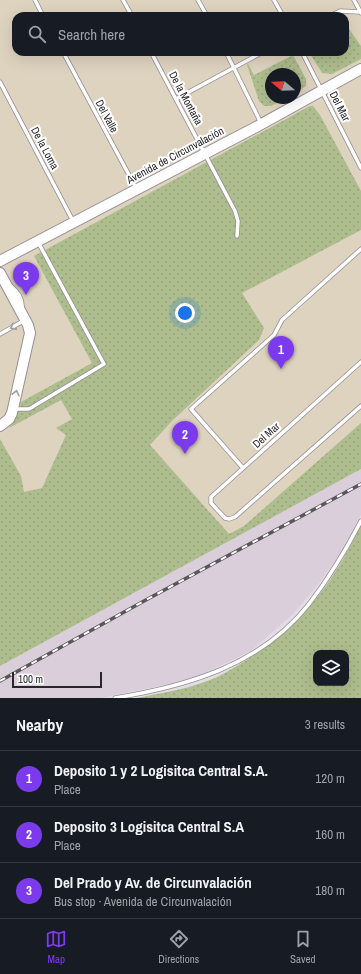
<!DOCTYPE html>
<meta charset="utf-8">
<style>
:root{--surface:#171b24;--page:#20242c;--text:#f1f3f6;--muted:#9ea1a6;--line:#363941;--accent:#7c3aed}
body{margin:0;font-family:"Archivo Narrow",sans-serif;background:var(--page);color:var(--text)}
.controls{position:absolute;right:12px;bottom:12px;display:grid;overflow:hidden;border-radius:8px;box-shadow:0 4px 16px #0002}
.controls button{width:36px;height:36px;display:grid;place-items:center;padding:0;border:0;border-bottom:1px solid var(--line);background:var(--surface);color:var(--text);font:20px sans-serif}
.compass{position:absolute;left:265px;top:68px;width:36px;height:36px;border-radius:50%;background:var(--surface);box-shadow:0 4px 16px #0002;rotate:289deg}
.scale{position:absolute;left:12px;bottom:10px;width:90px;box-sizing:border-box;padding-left:4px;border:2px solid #2a272a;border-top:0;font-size:11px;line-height:14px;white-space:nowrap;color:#2a272a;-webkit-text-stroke:3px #fff;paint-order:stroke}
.you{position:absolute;left:185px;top:313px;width:14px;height:14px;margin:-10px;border:3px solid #fff;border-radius:50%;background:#1a73e8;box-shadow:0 0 0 6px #1a73e833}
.badge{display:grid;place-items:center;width:26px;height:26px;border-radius:50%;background:var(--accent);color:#fff;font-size:13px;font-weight:700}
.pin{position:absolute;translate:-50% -33px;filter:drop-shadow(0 1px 2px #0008)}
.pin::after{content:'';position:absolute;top:21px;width:14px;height:12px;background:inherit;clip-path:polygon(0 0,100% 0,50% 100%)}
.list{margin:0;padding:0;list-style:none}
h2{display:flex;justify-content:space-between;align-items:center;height:52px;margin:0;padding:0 16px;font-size:17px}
h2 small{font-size:13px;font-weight:400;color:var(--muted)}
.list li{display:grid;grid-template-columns:26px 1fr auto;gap:12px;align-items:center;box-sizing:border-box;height:56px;padding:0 16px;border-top:1px solid var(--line)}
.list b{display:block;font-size:15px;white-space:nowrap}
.list p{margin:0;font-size:13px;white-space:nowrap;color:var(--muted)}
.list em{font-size:13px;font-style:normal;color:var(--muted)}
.icon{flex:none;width:22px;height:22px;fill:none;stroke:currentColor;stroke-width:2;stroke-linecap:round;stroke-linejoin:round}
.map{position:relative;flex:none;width:361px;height:698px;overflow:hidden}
.search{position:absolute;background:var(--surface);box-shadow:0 4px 16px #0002;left:12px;right:12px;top:12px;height:44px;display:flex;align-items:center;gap:10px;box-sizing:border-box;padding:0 14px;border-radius:12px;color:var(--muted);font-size:15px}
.sheet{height:220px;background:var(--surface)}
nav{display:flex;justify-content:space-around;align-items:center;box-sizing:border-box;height:56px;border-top:1px solid var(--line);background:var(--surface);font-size:11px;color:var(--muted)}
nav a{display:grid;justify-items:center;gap:2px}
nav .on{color:var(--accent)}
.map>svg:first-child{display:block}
</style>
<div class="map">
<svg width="361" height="698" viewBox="0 0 361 698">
<defs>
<pattern id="grass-dots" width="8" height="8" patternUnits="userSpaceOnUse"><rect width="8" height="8" fill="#aebd8d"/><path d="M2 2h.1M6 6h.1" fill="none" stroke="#96a27a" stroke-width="1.8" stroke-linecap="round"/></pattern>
</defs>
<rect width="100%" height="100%" fill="#e3dce3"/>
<!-- commercial -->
<path fill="#ded3bf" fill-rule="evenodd" d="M0 0H361V469L0 666ZM16 16H345V52H16ZM271 74H295V98H271Z"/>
<!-- built -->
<path fill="#dbcedb" d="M361 469V515L345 546 318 585 292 615 251 651 193 679 101 698H0V666Z"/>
<!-- grass -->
<path fill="url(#grass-dots)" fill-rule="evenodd" d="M347 26 361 46V59L332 74 322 73 309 52H345V27Z
M293 55 306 79V86L295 94V74H271V98H287L271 106H264L259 101 247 65 248 64 254 75Z
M310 106H313L320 115 361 191V230L242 293 264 328 259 340 173 420 150 445 229 534 244 526 361 423V469L0 666V439L21 476 24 492 42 488 66 435 56 428 72 419 61 400 9 428 14 422 21 402 92 363 34 256Z
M361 525V698H137C160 693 185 690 207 681 220 677 233 668 245 661 301 627 333 583 361 525ZM316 653H346V683H316Z"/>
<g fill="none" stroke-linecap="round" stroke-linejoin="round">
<defs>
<path id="lane" d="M35 0 43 16
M123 0 132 16
M198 0 207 16
M274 0 283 16
M354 0 361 13
M330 16 340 11 360 12
M63 52 136 188
M151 52 235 211 238 221 237 236
M226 52 261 123
M302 52 361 168
M0 82 73 221
M176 99 263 52
M11 286C17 291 23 299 22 308
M0 334 25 320
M361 362 211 497V503L225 518 229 519 235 517 361 406
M14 409H29L104 364 38 242
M243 468 191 409 274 335 282 320 361 249
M115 698C188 686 261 665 309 604 329 578 346 550 361 521"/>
<path id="secondary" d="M0 261 256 127 361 69
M0 273 28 325 30 333 12 413 9 419 0 426"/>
</defs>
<!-- lane casing -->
<use href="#lane" stroke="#968f96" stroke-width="5"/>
<!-- secondary casing -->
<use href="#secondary" stroke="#968f96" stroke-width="12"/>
<!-- lane -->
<use href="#lane" stroke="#fff" stroke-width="3.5"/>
<!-- secondary -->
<use href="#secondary" stroke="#fff" stroke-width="10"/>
<defs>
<path id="rail" d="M0 681 144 601 361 484"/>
</defs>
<!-- rail casing -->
<use href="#rail" stroke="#5a565a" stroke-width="3.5"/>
<!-- rail -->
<use href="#rail" stroke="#fff" stroke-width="2" stroke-dasharray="6" stroke-linecap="butt"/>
</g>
<!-- one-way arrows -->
<defs><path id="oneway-chevron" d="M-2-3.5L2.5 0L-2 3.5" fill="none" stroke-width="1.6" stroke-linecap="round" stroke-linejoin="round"/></defs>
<g stroke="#9f9e9f">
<use href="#oneway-chevron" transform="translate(13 327) rotate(152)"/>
<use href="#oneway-chevron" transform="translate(16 393) rotate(-77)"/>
</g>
<g text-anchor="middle" stroke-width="4" stroke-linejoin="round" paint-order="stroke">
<!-- street labels -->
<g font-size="11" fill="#2a272a" stroke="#fff">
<text transform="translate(186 98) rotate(62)" y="4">De la Montaña</text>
<text transform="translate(340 106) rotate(63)" y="4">Del Mar</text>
<text transform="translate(107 116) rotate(62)" y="4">Del Valle</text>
<text transform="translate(45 148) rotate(62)" y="4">De la Loma</text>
<text transform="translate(175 155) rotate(-28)" y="4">Avenida de Circunvalación</text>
<text transform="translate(266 435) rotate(-42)" y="4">Del Mar</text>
</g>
</g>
</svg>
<div class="controls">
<button><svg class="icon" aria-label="layers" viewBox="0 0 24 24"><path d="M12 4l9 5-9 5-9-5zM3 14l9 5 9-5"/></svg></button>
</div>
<svg class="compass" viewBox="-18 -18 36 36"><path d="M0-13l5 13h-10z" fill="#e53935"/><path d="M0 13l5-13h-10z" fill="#9ea1a6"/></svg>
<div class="scale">100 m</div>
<div class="you"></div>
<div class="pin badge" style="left:281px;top:369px">1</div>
<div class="pin badge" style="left:185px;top:454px">2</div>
<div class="pin badge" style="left:26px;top:295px">3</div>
<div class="search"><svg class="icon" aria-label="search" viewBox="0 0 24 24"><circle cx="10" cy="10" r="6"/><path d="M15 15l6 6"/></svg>Search here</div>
</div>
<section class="sheet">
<h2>Nearby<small>3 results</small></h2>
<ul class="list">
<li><span class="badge">1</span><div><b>Deposito 1 y 2 Logisitca Central S.A.</b><p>Place</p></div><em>120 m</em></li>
<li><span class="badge">2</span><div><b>Deposito 3 Logisitca Central S.A</b><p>Place</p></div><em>160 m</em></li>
<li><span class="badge">3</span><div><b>Del Prado y Av. de Circunvalación</b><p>Bus stop · Avenida de Circunvalación</p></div><em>180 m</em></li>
</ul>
</section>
<nav>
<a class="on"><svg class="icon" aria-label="map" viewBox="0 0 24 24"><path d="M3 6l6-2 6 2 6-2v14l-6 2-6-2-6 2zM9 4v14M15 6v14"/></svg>Map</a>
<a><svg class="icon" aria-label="directions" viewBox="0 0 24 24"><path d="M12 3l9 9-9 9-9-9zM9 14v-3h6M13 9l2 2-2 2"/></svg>Directions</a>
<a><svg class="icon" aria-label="saved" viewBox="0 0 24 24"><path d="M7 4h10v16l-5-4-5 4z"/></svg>Saved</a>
</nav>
